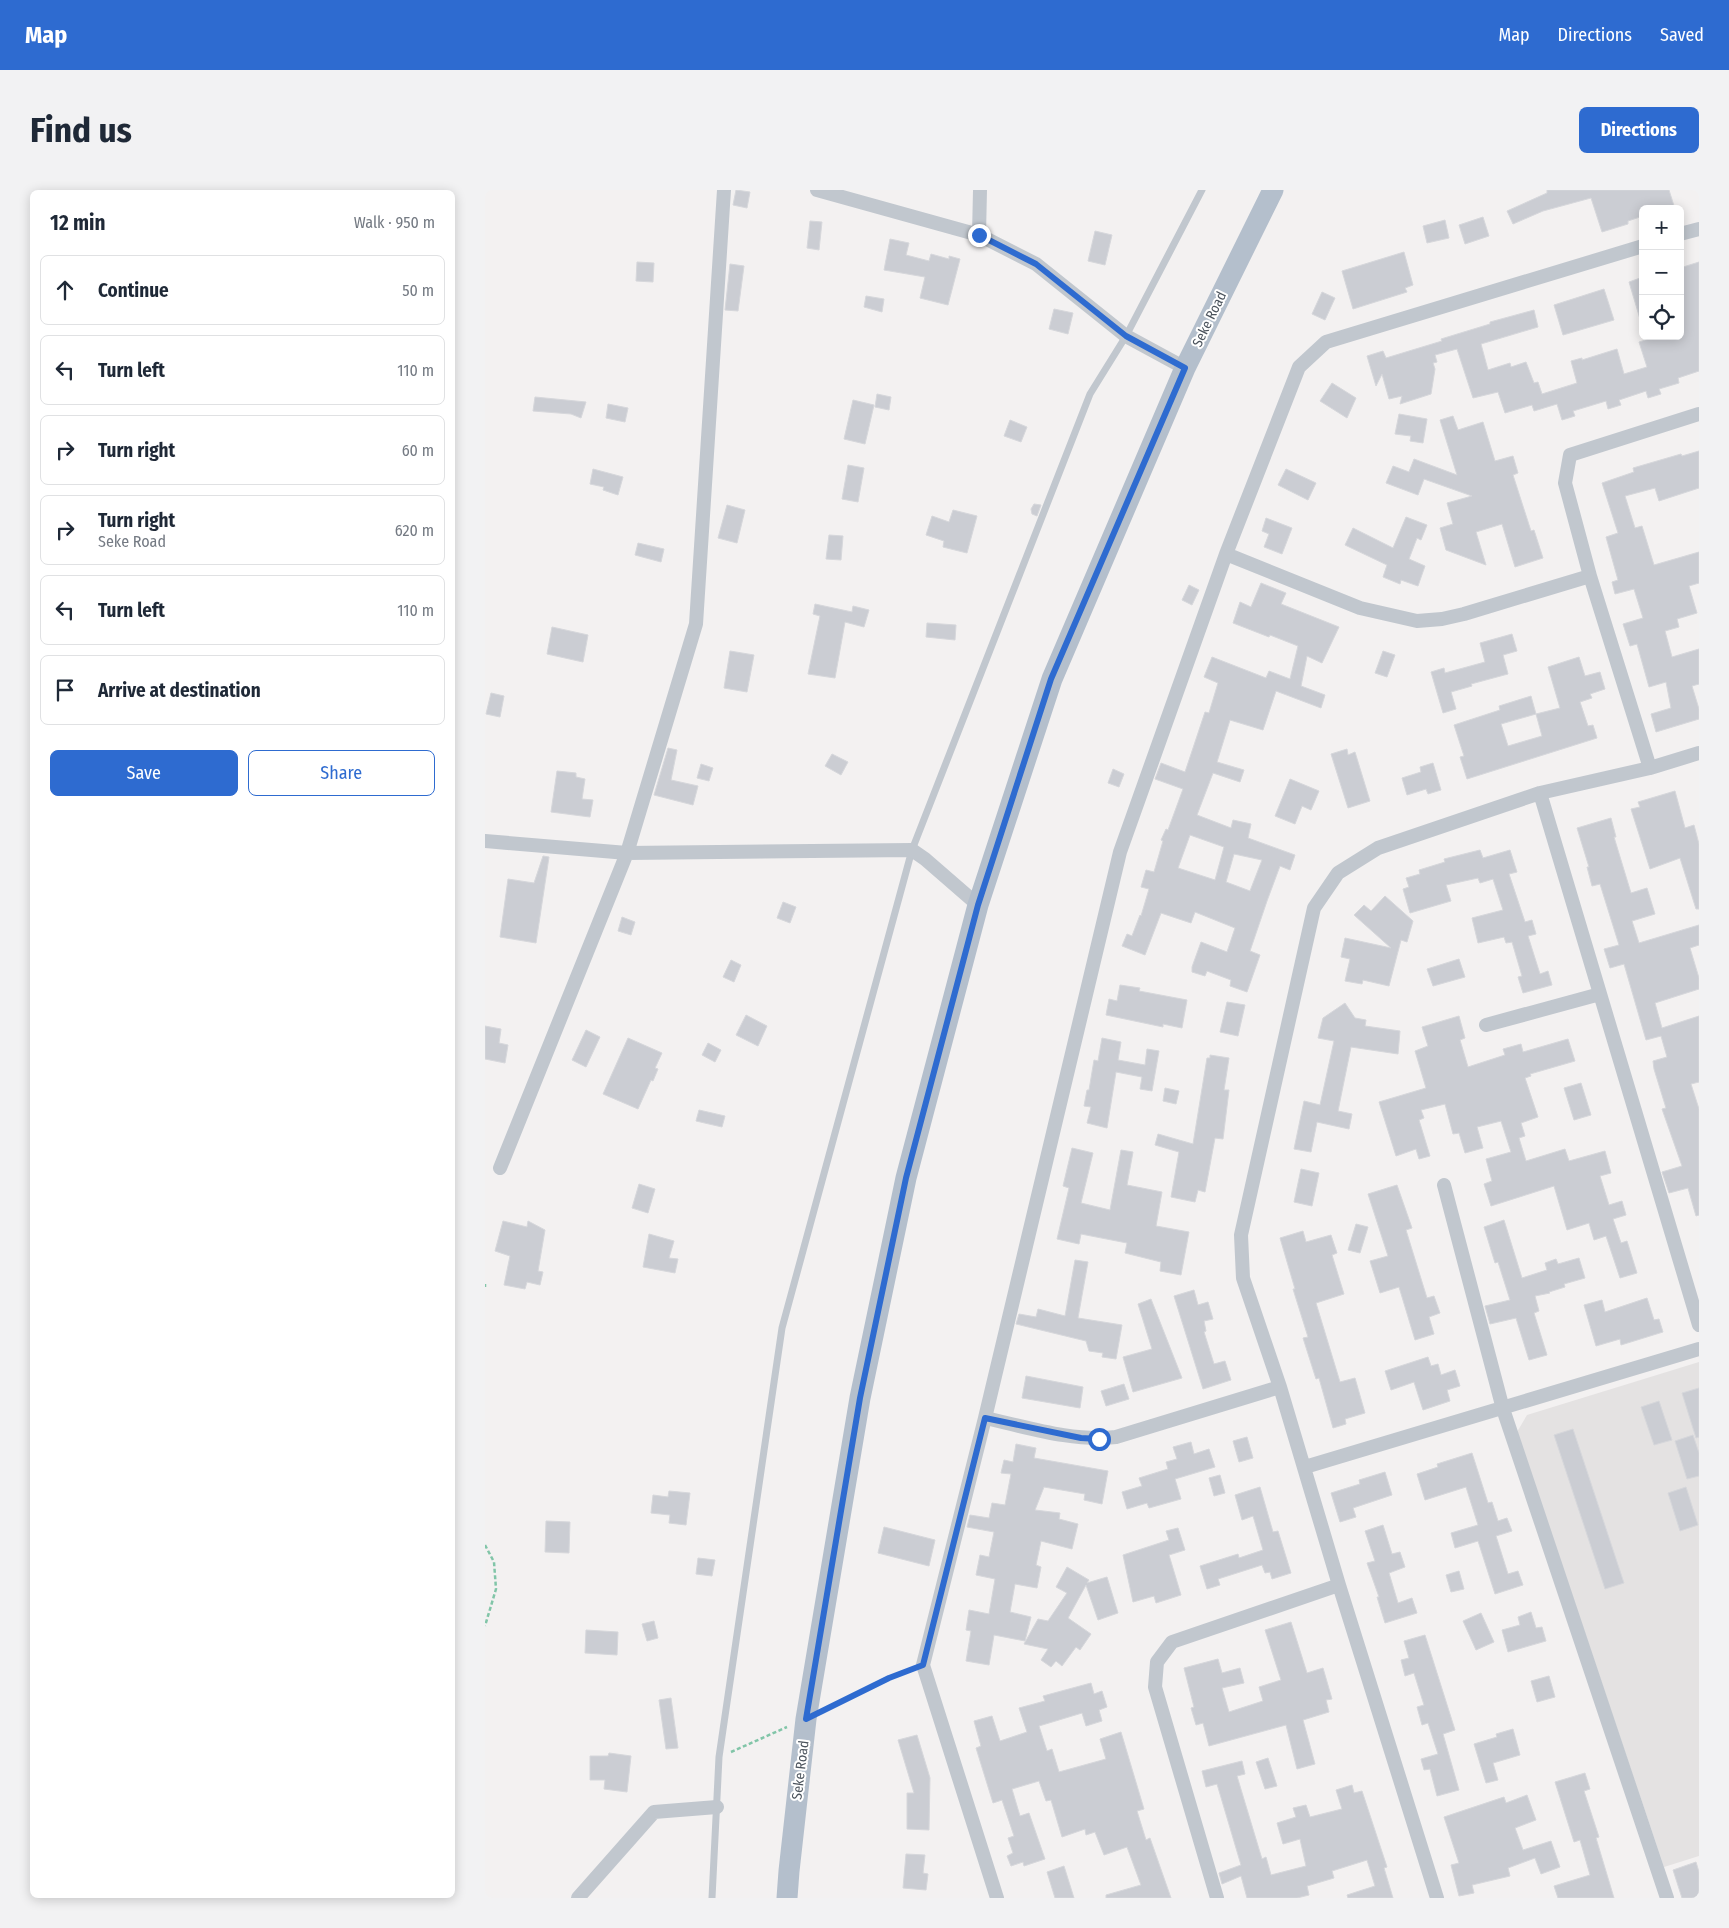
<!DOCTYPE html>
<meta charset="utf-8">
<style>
:root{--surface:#fff;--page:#f2f2f3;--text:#1f2937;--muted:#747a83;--line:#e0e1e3;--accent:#2e6bd0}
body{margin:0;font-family:"Fira Sans Condensed",sans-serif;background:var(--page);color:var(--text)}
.controls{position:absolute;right:15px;top:15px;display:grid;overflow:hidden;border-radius:8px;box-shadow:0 2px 12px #0003}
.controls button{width:45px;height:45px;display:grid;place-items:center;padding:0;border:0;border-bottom:1px solid var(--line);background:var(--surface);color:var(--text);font:25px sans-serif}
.stop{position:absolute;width:15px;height:15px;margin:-11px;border:4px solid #2e6bd0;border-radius:50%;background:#fff}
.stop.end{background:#2e6bd0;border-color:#fff;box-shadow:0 1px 5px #0008}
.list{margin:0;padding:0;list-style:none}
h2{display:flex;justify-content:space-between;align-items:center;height:65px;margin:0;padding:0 20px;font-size:21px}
h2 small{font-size:16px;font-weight:400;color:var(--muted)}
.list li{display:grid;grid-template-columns:32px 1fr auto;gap:15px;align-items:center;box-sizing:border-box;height:70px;margin:0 10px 10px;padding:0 10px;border:1px solid var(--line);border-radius:8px}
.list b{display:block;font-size:19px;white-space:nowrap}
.list p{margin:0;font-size:16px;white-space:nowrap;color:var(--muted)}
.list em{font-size:16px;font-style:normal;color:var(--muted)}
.actions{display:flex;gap:10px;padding:15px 20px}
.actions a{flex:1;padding:11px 0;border:1px solid var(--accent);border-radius:8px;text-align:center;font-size:18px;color:var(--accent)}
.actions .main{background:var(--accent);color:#fff}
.icon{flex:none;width:28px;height:28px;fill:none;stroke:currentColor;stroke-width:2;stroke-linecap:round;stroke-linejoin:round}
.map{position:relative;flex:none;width:1214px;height:1708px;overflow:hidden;border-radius:8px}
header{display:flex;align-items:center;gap:30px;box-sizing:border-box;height:70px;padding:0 25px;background:var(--accent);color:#fff}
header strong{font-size:24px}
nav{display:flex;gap:28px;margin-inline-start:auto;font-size:18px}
.intro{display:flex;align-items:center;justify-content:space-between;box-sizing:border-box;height:120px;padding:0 30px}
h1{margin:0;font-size:35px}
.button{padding:12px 22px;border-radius:8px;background:var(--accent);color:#fff;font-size:18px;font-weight:700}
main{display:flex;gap:30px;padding:0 30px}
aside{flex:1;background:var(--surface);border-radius:8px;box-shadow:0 2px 12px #0003}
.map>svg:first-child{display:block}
</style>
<header>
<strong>Map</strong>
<nav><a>Map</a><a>Directions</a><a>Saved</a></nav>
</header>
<div class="intro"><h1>Find us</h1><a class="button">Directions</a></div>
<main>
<aside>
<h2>12 min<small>Walk · 950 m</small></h2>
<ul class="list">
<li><svg class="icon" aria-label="ahead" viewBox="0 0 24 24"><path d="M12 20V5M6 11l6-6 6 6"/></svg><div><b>Continue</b></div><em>50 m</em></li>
<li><svg class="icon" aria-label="left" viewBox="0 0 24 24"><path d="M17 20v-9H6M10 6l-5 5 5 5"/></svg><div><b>Turn left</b></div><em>110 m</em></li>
<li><svg class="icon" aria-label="right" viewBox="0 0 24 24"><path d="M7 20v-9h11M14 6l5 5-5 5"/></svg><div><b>Turn right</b></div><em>60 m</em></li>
<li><svg class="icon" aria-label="right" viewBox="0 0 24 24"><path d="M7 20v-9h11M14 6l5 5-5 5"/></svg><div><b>Turn right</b><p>Seke Road</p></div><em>620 m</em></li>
<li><svg class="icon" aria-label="left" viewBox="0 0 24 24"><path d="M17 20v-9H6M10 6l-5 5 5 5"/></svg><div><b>Turn left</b></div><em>110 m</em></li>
<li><svg class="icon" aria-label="arrive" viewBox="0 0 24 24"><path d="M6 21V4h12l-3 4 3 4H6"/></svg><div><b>Arrive at destination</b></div></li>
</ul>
<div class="actions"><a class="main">Save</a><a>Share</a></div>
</aside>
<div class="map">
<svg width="1214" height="1708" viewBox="0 0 1214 1708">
<rect width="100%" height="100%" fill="#f3f1f1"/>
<!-- education -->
<path fill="#e4e2e2" d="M1214 1172V1666L1179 1677 1032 1242 1042 1225Z"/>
<!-- building -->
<path fill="#cbcdd3" stroke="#d6d7db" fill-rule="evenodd" d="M251 0 265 2 262 18 248 15Z
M1062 0H1184L1190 19H1158V26L1143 31V34L1117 42 1106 8 1058 21 1028 34 1022 21 1062 3Z
M998 27 1004 46 980 54 974 35Z
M960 30 964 48 942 53 938 36Z
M325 31 337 32 334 60 322 58Z
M610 41 627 45 620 75 603 71Z
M405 49 424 53 421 65 444 71 446 64 464 69V66L475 69 463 115 435 108 440 87 399 80Z
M919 62 928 95 920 98 922 102 868 119 857 81Z
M152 72 169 73 168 92 151 91Z
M1214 72V181L1193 188 1194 193 1174 199 1176 204 1163 208 1161 201 1134 210 1136 215 1123 219 1121 211 1088 221 1090 226 1077 230 1072 214 1049 221 1047 215 1020 223 1013 202 988 208 972 159 950 165 952 172 948 173 950 179 946 204 915 214 917 206 904 209 897 184 891 196 882 166 898 161 901 168 957 151 956 149 1005 134V132L1049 120 1053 137 996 154 1003 180 1025 173 1026 177 1041 172 1049 193 1053 192 1057 204 1092 193 1086 171 1097 168V170L1132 159 1139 184 1162 177 1154 152 1173 146H1195V78Z
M245 74 259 76 253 121 240 120Z
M1158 87V128L1155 129 1144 92Z
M1119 99 1129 130 1078 145 1069 115Z
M837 102 850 108 840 130 827 124Z
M381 106 399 109 397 122 379 117Z
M569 119 588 123 583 144 564 139Z
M847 193 871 208 862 228 835 211Z
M392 204 406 207 404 220 390 217Z
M50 207 101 212 96 228 86 224 48 221Z
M368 210 389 215 380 254 359 249Z
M123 214 143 218 140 232 121 228Z
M914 224 942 229 938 253 925 251 926 246 910 244Z
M968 226 973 240 998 232 1010 271 1028 266 1033 283 1028 285 1046 341 1049 340 1058 368 1030 377 1017 334 991 342 1001 375 961 360 955 338 968 334 962 313 987 306 939 289 933 305 901 293 908 276 924 282 929 269 972 285 955 230Z
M525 230 542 237 536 252 519 246Z
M1214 261V298L1174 311 1170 298 1140 306 1150 338 1157 336 1169 375 1214 362V393L1204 396 1212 423 1192 429 1194 437 1180 441 1187 467 1214 459V494L1207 496 1214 519V529L1171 542 1166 524 1186 518 1181 492 1164 497 1152 454 1145 456 1138 434 1158 428 1149 399 1130 404 1127 392 1133 390 1121 347 1133 343 1117 293 1149 282 1148 278 1196 264 1197 266Z
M363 275 379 278 373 312 357 309Z
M108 279 138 287 133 305 118 300 119 297 105 294Z
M801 279 831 293 823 310 793 295Z
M549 314 556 315 552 326 547 324 546 319Z
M242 315 260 320 252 353 233 348Z
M468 320 492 326 482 363 458 357 459 351 441 345 447 326 464 332Z
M921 327 942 335 936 350 932 348 924 369 940 376 933 396 916 390 915 394 898 387 902 375 860 355 868 338 908 358Z
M781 328 807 338 797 364 779 357 784 344 777 341Z
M344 345 358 346 356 370 341 369Z
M153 353 179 359 176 372 150 365Z
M776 393 801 403 796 414 854 437 837 473 822 466 816 496 840 505 836 518 791 501 778 540 745 530 732 572 759 580 755 592 728 583 712 625 746 638 748 630 766 634 763 648 810 665 805 680 795 676 782 711 765 761 775 765 762 802 745 796 746 790 722 781 720 786 707 782V777L716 752 742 762 750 738 710 722 706 733 676 723 660 765 637 756 642 744 647 746 655 725 656 726 664 699 656 697 661 680 669 682 678 651 676 650 681 639 683 640 698 599 670 589 676 573 700 582 720 522 724 523 733 493 719 487 727 467 781 488 784 481 805 489 813 456 785 445 784 447 748 433 755 412 766 417ZM705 645 739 657 730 690 693 678ZM749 664 777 670 765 701 741 692Z
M704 395 714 400 707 415 697 410Z
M330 414 367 422 368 416 384 420 379 437 360 432 350 488 323 484 335 426 328 424Z
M442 433 471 435 470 450 441 447Z
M67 437 103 445 98 472 62 464Z
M1027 444 1032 461 1018 465 1023 484 986 494 987 496 966 502 971 519 958 523 946 482 959 478 960 483 1000 472 995 453Z
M245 461 269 465 262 502 239 498Z
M898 461 910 465 902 487 890 483Z
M1094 467 1100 486 1115 482 1120 499 1105 504 1107 508 1095 512 1103 536 1108 535 1112 548 982 589 975 567 979 566 969 535 1015 520 1014 516 1046 506 1051 524 1016 534 1023 556 1057 546 1051 524 1075 518 1063 477Z
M6 503 19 506 15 527 1 524Z
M183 558 192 560 186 590 213 596 208 615 169 605Z
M862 559 863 565 870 562 885 611 863 618 846 564Z
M347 564 363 572 356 585 340 576Z
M948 573 956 600 943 604 941 599 922 605 917 588 936 582 935 577Z
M216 574 228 578 224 591 212 588Z
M628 579 639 584 634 597 623 593Z
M72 581 91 583V587L100 589 97 609 108 610 105 627 66 622Z
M805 589 834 601 826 620 817 616 810 634 790 626Z
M1190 601 1200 638 1209 635 1214 654V719H1211L1195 668 1165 679 1146 619 1155 617 1153 612Z
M1126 628 1131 647H1129L1146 703 1162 698 1170 724 1147 731 1154 753 1214 735V755L1205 758 1214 788V799L1170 813 1177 838 1214 826V892L1206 894 1214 919V1025L1211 1026 1203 998 1184 1003 1177 982 1197 976 1177 919 1181 918 1169 879 1168 871 1182 867 1176 846 1161 850 1139 774 1125 778 1119 759 1134 755 1115 694 1107 696 1102 677H1104L1092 638Z
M995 660 998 668 1025 660 1032 682 1024 684 1040 732 1047 730 1051 744 1043 746 1055 784 1063 781 1067 795 1038 803 1033 787 1037 786 1027 752 1021 753 1019 747 993 753 987 728 1018 720 1008 689 995 693 993 688 961 695 966 711 925 723 918 699 924 697 921 688 935 684 934 680 960 672 959 669Z
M58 666 64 667 51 753 15 747 23 689 49 693Z
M900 706 928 731 922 752 916 750 904 796 878 790 877 794 860 791 865 769 856 767 860 748 906 758 869 725 879 715 886 721Z
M298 712 311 717 305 733 292 728Z
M137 727 150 732 146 745 133 741Z
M974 769 980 787 948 796 942 779Z
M246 770 256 775 249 792 238 787Z
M635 795 655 798 654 801 702 810 697 838 678 834V837L621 825 624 809 632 811Z
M742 812 760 815 753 846 735 842Z
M860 813 870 828 881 830 880 836 915 841 913 864 866 857 853 921 867 924 864 939 832 932 826 962 809 959 819 911 835 915 849 851 833 848 838 828Z
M261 825 282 836 273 856 251 845Z
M974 826 980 848 975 850 983 877 1020 865 1018 859 1036 854 1038 862 1083 849 1090 871 1045 884 1046 886 1040 888 1053 927 1036 933 1040 946 1034 948 1041 971 1080 959 1084 971 1120 961 1126 983 1115 986 1124 1015 1137 1011 1141 1025 1128 1029 1136 1053 1142 1051 1152 1083 1135 1088 1121 1046 1109 1050 1104 1033 1082 1040 1069 996 1006 1016 999 994 1007 991 1001 969 1026 962 1016 931 992 937 998 958 980 963 974 943 968 944 960 914 936 920 939 928 934 930 945 966 934 969 931 959 911 966 894 912 941 898 930 861 943 856 937 837Z
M0 836 16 839 14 853 23 855 20 873 0 869Z
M101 840 115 847 101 877 87 870Z
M143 848 177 863 170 878 173 879 168 891 166 890 153 919 118 904Z
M617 848 636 852 633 870 660 875 662 859 674 861 667 901 655 899 657 887 631 882 622 938 602 933 606 917 599 916 602 900H604L609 870 613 871Z
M223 853 236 860 230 872 217 865Z
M725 865 744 868 739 900H744L738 949 730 948 720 1002 713 1000 710 1012 686 1007 694 962 670 955 673 944 708 954 722 868H725Z
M1096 893 1106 925 1089 930 1079 898Z
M680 898 694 901 691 914 678 911Z
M214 920 240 926 237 937 211 931Z
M587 958 608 963 596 1013 625 1020 636 960 648 962 642 995 677 1002 671 1036 704 1042 696 1085 675 1081 676 1072 640 1063 642 1053 596 1044 594 1054 572 1049 584 998 578 996Z
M816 979 834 983 827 1016 809 1012Z
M154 994 170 999 163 1023 147 1018Z
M912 995 927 1038 921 1040 942 1108 949 1106 955 1123 944 1127 949 1144 930 1150 914 1097 895 1103 885 1071 903 1066 883 1004Z
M1019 1030 1037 1088 1062 1080 1060 1073 1071 1069 1073 1074 1094 1068 1100 1088 1079 1094 1080 1097 1064 1102 1065 1103 1050 1106 1054 1121 1049 1123 1062 1165 1044 1170 1031 1128 1005 1134 1000 1116 1025 1110 1013 1072 1010 1073 999 1037Z
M18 1031 42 1037 43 1031 60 1040 53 1081 58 1082 55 1095 42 1092 40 1099 19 1095 25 1066 10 1061Z
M871 1034 883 1037 875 1063 863 1060Z
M818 1041 821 1052 846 1045 852 1063 847 1065 859 1104 831 1113 855 1192 870 1188 880 1223 860 1229 861 1234 848 1238 834 1188 831 1189 818 1148 823 1147 808 1099H810L795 1048Z
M164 1044 189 1051 184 1068 193 1069 190 1083 158 1077Z
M590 1070 603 1072 593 1128 637 1135 631 1169 617 1167 618 1163 604 1161 601 1151 531 1134 534 1124 551 1127 553 1119 580 1126Z
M709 1100 713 1115 723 1112 728 1129 719 1131 721 1141 719 1142 729 1174 740 1171 746 1190 718 1199 689 1106Z
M1162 1108 1169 1130 1174 1129 1178 1142 1136 1155 1135 1149 1111 1156 1099 1115 1117 1110 1120 1122Z
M666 1109 697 1188 648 1202 638 1167 667 1159 653 1114Z
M943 1167 946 1176 953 1174 956 1185 970 1180 975 1196 962 1200 965 1211 938 1220 929 1192 906 1200 900 1181Z
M541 1186 598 1197 595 1218 537 1208Z
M639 1194 644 1209 621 1216 616 1201Z
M1214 1198V1247L1211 1248 1197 1203Z
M1174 1211 1187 1250 1169 1255 1156 1217Z
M1088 1239 1139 1393 1120 1399 1069 1245Z
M1208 1245 1214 1263V1286L1202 1289 1190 1251Z
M762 1247 768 1268 754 1272 748 1251Z
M706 1252 709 1264 724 1259 730 1277 690 1289 696 1309 664 1318 662 1313 642 1319 637 1302 657 1296 654 1288 683 1279 681 1272 692 1269 688 1257Z
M531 1254 551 1258 549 1268 623 1281 617 1314 599 1310 600 1304 559 1297 550 1320 575 1323 574 1329 593 1334 587 1359 556 1351 551 1375 556 1377 552 1398 530 1394 525 1422 546 1427 540 1451 509 1445 504 1475 481 1471 486 1441 481 1440 484 1420 504 1424 510 1389 491 1385 495 1365 504 1367 509 1342 482 1337 485 1325 504 1328 507 1313 520 1315 526 1284 516 1283 519 1270 528 1272Z
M987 1263 1003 1313 1007 1312 1013 1331 1022 1328 1027 1341 1011 1346 1023 1384 1033 1381 1038 1395 1010 1404 993 1351 970 1358 966 1343 993 1335 981 1297 940 1310 932 1284 953 1277 952 1274Z
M900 1282 907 1305 868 1318 871 1327 855 1332 846 1303 875 1294 874 1290Z
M735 1285 740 1303 729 1306 724 1288Z
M775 1297 788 1342 793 1341 806 1383 787 1389 785 1382 780 1383 777 1375 733 1389 735 1395 722 1399 715 1376 753 1364 754 1368 778 1360 768 1326 757 1330 750 1305Z
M1201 1297 1213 1335 1195 1341 1183 1303Z
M184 1301 205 1303 201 1335 184 1333 185 1325 166 1323 168 1305 183 1307Z
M61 1331 85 1332 84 1363 60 1362Z
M898 1335 907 1364 915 1362 920 1377 904 1383 913 1413 927 1408 932 1423 900 1433 892 1407H894L882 1373 890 1371 880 1341Z
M399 1337 450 1350 444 1376 393 1363Z
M693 1338 700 1360 684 1365 696 1405 671 1413 669 1406 648 1412 638 1365 684 1350 681 1341Z
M213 1368 230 1370 227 1386 211 1384Z
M582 1377 604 1390 602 1393 622 1387 633 1423 613 1430 601 1395 583 1428 606 1444 595 1460 591 1457 577 1476 571 1471 566 1477 556 1470 563 1459 539 1454 553 1429 563 1431 582 1403 571 1397Z
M974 1381 979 1399 966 1402 961 1385Z
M1046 1422 1051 1438 1057 1437 1061 1451 1023 1462 1017 1440 1035 1435 1033 1427Z
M996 1423 1009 1452 991 1460 978 1431Z
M169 1431 173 1448 162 1451 157 1434Z
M806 1432 822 1483 838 1478 847 1509 841 1510 844 1522 818 1530 830 1574 812 1579 801 1535 724 1556 718 1533 711 1535 706 1518 709 1517 699 1478 733 1469 737 1483 755 1478 759 1493 737 1498 744 1522 778 1511 774 1497 796 1490 780 1440Z
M101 1440 133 1442 132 1465 100 1463Z
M940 1445 970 1540 958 1544 974 1600 952 1606 945 1579 939 1580 936 1569 953 1564 943 1533 937 1535 932 1517 939 1515 929 1483 920 1486 916 1470 924 1468 919 1451Z
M1064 1486 1070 1507 1052 1512 1046 1491Z
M606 1493 609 1504 617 1501 622 1517 614 1520 617 1531 601 1536 597 1523 554 1536 562 1561 567 1559 574 1582 621 1569 615 1549 636 1542 659 1619 652 1621 661 1650 665 1648 686 1708H621V1705L656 1695 642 1657 619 1665 610 1642 601 1645 600 1639 577 1647 566 1610 561 1611 554 1591 527 1599 535 1626 544 1623 560 1669 539 1676 538 1672 526 1676 522 1666 528 1663 523 1648 529 1646 517 1610 508 1613 491 1558 496 1556 489 1531 507 1526 515 1551 542 1542 534 1518 560 1511 558 1506Z
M186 1508 193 1558 181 1559 174 1510Z
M1028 1539 1035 1565 1008 1573 1013 1590 1001 1593 989 1554 1012 1547 1011 1544Z
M432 1545 445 1588 444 1640 422 1639V1603H429L413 1550Z
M124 1563 146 1566 142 1602 119 1599 120 1590H105V1566H123Z
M783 1568 792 1596 780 1599 771 1572Z
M757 1571 760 1584 752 1586 777 1669 781 1667 786 1685 821 1676 815 1649 798 1654 792 1633 811 1627 808 1618 821 1615 825 1627 857 1619 851 1600 867 1595 869 1603 877 1601 902 1677 899 1678 908 1708H863L862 1705 890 1696 882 1670 847 1681 849 1688 822 1696 824 1705 812 1708H762L756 1686 737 1694 734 1683 756 1675 732 1594 721 1597 717 1581Z
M1100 1583 1105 1599 1099 1601 1114 1647 1111 1648 1129 1708H1073L1069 1696 1105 1685 1095 1650 1089 1652 1070 1592Z
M1042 1605 1051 1630 1030 1638 1038 1660 1066 1651 1075 1677 1056 1684 1050 1668 1023 1678 1025 1686 987 1695 989 1703 974 1706 966 1675 974 1673 959 1627 1019 1607 1021 1613Z
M421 1664 440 1665 438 1683 443 1684 441 1700 418 1698Z
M1211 1672 1214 1682V1708H1197L1188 1680Z
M579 1676 589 1708H570L562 1682Z"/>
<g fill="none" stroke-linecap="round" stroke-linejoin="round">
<!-- path -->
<path stroke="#81c5a8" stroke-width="2.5" stroke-dasharray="4 2.5" stroke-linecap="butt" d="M0 1097V1094
M0 1355 9 1372 11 1399 0 1436
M341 1519 404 1488 425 1480
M246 1562 302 1537"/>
<!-- service -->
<path stroke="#c1c7ce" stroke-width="7" d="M227 1708 234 1567 297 1138 427 660 605 204 641 146 717 0"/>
<!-- minor -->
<path stroke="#c1c7ce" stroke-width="14" d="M332 0 494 45 551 74 641 146 700 178
M1195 44 1214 39
M494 45 495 0
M741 364 875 418 932 431 957 429 979 424 1105 386
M1165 578 1105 386 1080 293 1085 265 1214 224
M1055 603 1214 1135
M0 651 142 663 427 660 440 669 493 715
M1001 835 1115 804
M15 978 142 663 211 434 239 0
M959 995 1018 1219 1182 1708
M500 1228C542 1237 587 1252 631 1247L795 1197
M820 1277 1214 1159
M93 1708 169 1622 232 1617
M512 1708 438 1475 500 1228 635 662 741 364 814 177 841 152 1158 56
M732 1708 670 1497 672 1472 687 1452 854 1395
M952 1708 854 1395 795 1197 758 1088 756 1045 829 718 853 683 893 658 1055 603 1165 578 1214 563"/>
<!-- primary -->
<path stroke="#b4bfcc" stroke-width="21" d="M302 1708 304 1681 321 1529 375 1208 421 988 493 715 567 489 700 178 788 0"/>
</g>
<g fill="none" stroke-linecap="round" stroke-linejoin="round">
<!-- route -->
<path stroke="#2e6bd0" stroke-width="6" d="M494 45 551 74 641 146 700 178 566 489 493 715 421 988 375 1208 321 1529 404 1488 438 1475 500 1228 596 1248 614 1249"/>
</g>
<g text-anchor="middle" stroke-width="4" stroke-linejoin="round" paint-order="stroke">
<!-- street labels -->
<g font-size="14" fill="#4b535c" stroke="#fff">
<text transform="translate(724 129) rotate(-64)" y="5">Seke Road</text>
<text transform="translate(315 1580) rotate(-83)" y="5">Seke Road</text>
</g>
</g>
</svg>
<div class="controls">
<button>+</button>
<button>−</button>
<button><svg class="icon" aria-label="locate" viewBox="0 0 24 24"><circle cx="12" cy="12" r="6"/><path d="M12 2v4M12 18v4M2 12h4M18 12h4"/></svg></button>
</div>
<div class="stop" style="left:614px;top:1249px"></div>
<div class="stop end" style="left:494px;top:45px"></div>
</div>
</main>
